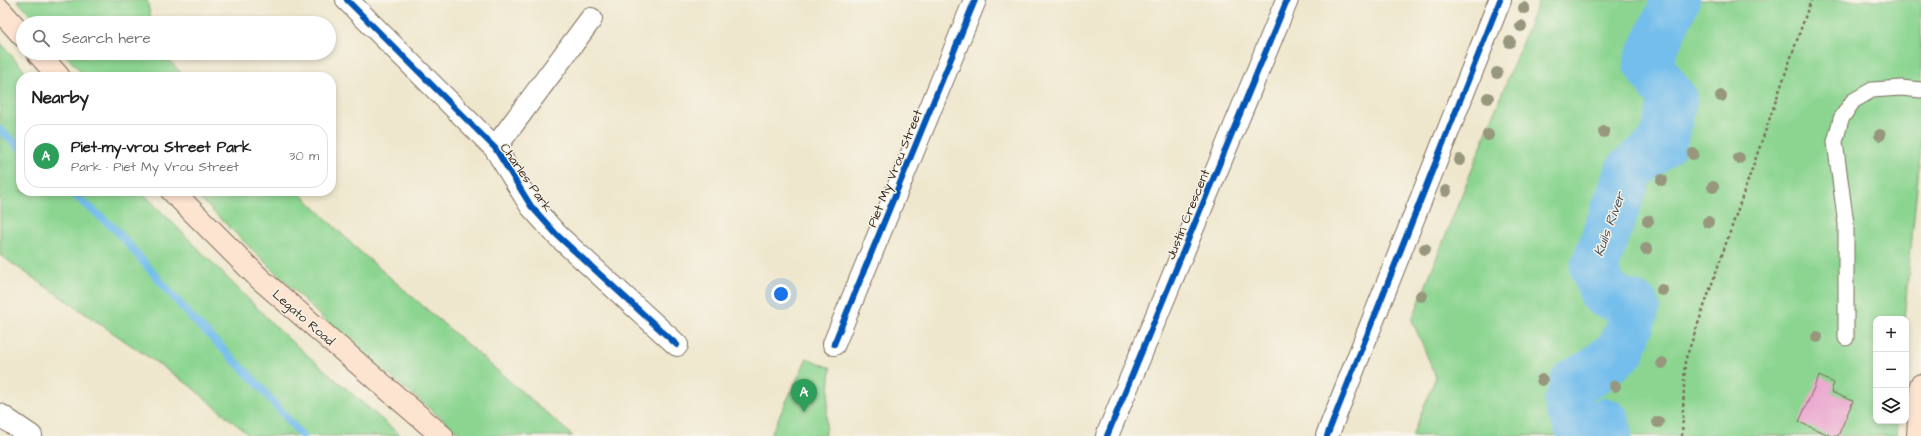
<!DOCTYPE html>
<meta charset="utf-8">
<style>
:root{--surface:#fff;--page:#f2f2f2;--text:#222;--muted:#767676;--line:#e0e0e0;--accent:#db2777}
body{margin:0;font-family:"Architects Daughter",sans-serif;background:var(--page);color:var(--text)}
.controls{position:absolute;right:12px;bottom:12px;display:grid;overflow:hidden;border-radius:8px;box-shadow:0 2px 6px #0003}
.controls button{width:36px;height:36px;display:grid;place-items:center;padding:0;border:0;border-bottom:1px solid var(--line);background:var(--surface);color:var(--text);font:20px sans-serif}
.you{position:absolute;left:781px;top:294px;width:14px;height:14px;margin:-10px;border:3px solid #fff;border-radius:50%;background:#1a73e8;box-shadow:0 0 0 6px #1a73e833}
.badge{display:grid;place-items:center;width:26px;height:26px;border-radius:50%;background:var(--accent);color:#fff;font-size:13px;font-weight:700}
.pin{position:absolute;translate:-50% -33px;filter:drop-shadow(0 1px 2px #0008)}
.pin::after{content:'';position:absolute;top:21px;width:14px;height:12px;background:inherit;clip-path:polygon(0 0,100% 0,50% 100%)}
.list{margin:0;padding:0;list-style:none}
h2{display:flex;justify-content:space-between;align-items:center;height:52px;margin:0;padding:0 16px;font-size:17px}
h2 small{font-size:13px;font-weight:400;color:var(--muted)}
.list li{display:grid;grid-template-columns:26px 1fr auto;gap:12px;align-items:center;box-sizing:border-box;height:64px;margin:0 8px 8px;padding:0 8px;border:1px solid var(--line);border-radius:16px}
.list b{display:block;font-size:15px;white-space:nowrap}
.list p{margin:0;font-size:13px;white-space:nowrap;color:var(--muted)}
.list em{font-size:13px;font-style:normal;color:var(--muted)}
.icon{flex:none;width:22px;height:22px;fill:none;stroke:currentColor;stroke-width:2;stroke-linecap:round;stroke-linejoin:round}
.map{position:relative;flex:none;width:1921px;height:436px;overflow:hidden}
.search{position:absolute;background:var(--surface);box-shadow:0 2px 6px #0003;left:16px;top:16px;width:320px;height:44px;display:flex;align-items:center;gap:10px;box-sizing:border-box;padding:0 14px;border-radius:22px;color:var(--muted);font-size:15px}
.panel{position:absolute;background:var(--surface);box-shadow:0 2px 6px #0003;left:16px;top:72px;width:320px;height:124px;border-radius:16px}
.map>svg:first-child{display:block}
</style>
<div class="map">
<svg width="1921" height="436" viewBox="0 0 1921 436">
<rect width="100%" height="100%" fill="#f7f3e8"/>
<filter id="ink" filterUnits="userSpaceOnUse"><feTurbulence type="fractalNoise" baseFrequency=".025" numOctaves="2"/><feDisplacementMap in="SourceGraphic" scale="8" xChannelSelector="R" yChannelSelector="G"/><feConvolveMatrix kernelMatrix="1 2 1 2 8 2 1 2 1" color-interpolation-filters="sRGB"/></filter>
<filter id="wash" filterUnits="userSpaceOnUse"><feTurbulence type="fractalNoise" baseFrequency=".012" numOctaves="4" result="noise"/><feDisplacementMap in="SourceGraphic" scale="16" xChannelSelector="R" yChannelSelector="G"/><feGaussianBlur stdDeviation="0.9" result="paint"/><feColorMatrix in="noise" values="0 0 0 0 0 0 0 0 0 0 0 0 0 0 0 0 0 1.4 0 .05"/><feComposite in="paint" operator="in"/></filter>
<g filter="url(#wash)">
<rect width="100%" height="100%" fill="#efe7cd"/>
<!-- green -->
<path fill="#8cd591" stroke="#648058" d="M17 0H147L152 23H38Z
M1539 0H1921V147L1904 319H1876V421H1898L1897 436H1412L1436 377 1412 320Z
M0 42 30 77H21V191H141L283 334 401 436H250L189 385 0 255Z
M64 53H162L185 77H85Z
M192 191H298L356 248 573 436H463L338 333Z
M807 358 831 368 825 436H770Z"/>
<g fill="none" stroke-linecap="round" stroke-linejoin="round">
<!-- stream -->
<path stroke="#73beec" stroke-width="8" d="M0 130 21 148
M70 191 115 229 192 318 256 382 302 436"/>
<!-- river -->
<path stroke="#73beec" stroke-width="48" d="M1608 436 1606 422 1582 434 1568 404 1574 382 1591 374 1622 349 1636 307 1603 293 1594 268 1629 171 1663 143 1673 99 1647 63 1676 0"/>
</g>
<g id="blocks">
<!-- building -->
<path fill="#ebaad0" d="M1819 376 1834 383 1831 392 1853 401 1838 436H1831L1799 422Z"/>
</g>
</g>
<g filter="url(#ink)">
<use href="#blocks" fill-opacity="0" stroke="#7a6c5b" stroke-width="1"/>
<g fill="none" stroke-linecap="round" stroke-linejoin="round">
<defs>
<path id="lane" d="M1846 338V224L1835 142 1841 119 1853 101 1872 90 1901 88 1921 90"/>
<path id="street" d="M347 0 495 148 531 206 557 235 677 345
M495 148 591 19
M834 344 975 0
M0 415 31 436
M1107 436 1287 0
M1327 436 1500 0"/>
<path id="secondary" d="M0 10 23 36
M38 53 59 77
M172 191 260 279 442 436
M1918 436 1921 385"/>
</defs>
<!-- lane casing -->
<use href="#lane" stroke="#7a6c5b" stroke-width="17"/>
<!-- street casing -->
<use href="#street" stroke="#7a6c5b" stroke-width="24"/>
<!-- secondary casing -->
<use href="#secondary" stroke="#7a6c5b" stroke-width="24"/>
<!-- path -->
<path stroke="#7a6c5b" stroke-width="2.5" stroke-dasharray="3 3" stroke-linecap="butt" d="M1682 436 1685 361 1811 0"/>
<!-- lane -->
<use href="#lane" stroke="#fff" stroke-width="15"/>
<!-- street -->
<use href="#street" stroke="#fff" stroke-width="22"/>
<!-- secondary -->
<use href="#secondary" stroke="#fde4d1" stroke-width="22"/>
<defs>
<path id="cycleway" d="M347 0 495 148 531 206 557 235 677 345
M834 344 975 0
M1107 436 1287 0
M1327 436 1500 0"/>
</defs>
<!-- cycleway casing -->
<use href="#cycleway" stroke="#f7f3e8" stroke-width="8"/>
<!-- cycleway -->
<use href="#cycleway" stroke="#0057b8" stroke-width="6"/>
</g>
<!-- trees -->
<g fill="#97977d">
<circle cx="1524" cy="8" r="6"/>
<circle cx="1521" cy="26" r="6"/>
<circle cx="1510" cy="42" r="6"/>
<circle cx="1497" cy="73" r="6"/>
<circle cx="1721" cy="96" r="6"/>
<circle cx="1488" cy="98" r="6"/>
<circle cx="1604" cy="132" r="6"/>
<circle cx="1488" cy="135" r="6"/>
<circle cx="1880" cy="135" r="6"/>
<circle cx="1693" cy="154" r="6"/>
<circle cx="1739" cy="158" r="6"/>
<circle cx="1460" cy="160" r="6"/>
<circle cx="1662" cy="180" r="6"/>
<circle cx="1713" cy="187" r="6"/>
<circle cx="1446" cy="191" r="6"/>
<circle cx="1648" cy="221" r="6"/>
<circle cx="1708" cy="222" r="6"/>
<circle cx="1425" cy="249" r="6"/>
<circle cx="1646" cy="249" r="6"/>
<circle cx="1662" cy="290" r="6"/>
<circle cx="1421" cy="296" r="6"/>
<circle cx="1817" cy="337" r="6"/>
<circle cx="1662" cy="363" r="6"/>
<circle cx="1542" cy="380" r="6"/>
<circle cx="1615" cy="386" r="6"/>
<circle cx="1658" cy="422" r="6"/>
</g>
</g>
<g text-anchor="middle" stroke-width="3" stroke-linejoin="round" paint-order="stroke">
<!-- street labels -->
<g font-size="13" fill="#3b2a1e" stroke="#f7f3e8">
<text transform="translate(894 168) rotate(-68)" y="5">Piet My Vrou Street</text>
<text transform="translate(527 177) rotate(55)" y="5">Charles Park</text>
<text transform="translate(1187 214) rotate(-68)" y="5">Justin Crescent</text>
<text transform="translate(304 317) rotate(41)" y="5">Legato Road</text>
</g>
<!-- water labels -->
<g font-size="14" font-style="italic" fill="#4c565c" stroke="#f7f3e8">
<text transform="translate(1609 224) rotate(-70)" y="5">Kuils River</text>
</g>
</g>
</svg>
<div class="controls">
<button>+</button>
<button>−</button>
<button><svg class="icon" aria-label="layers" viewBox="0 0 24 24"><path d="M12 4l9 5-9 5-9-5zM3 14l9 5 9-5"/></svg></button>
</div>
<div class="you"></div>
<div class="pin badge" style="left:804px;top:412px;background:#2e9e5b">A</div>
<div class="search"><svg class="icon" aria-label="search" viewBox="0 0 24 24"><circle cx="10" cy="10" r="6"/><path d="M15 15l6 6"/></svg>Search here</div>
<section class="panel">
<h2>Nearby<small></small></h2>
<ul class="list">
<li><span class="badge" style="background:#2e9e5b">A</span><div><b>Piet-my-vrou Street Park</b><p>Park · Piet My Vrou Street</p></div><em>30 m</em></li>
</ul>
</section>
</div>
